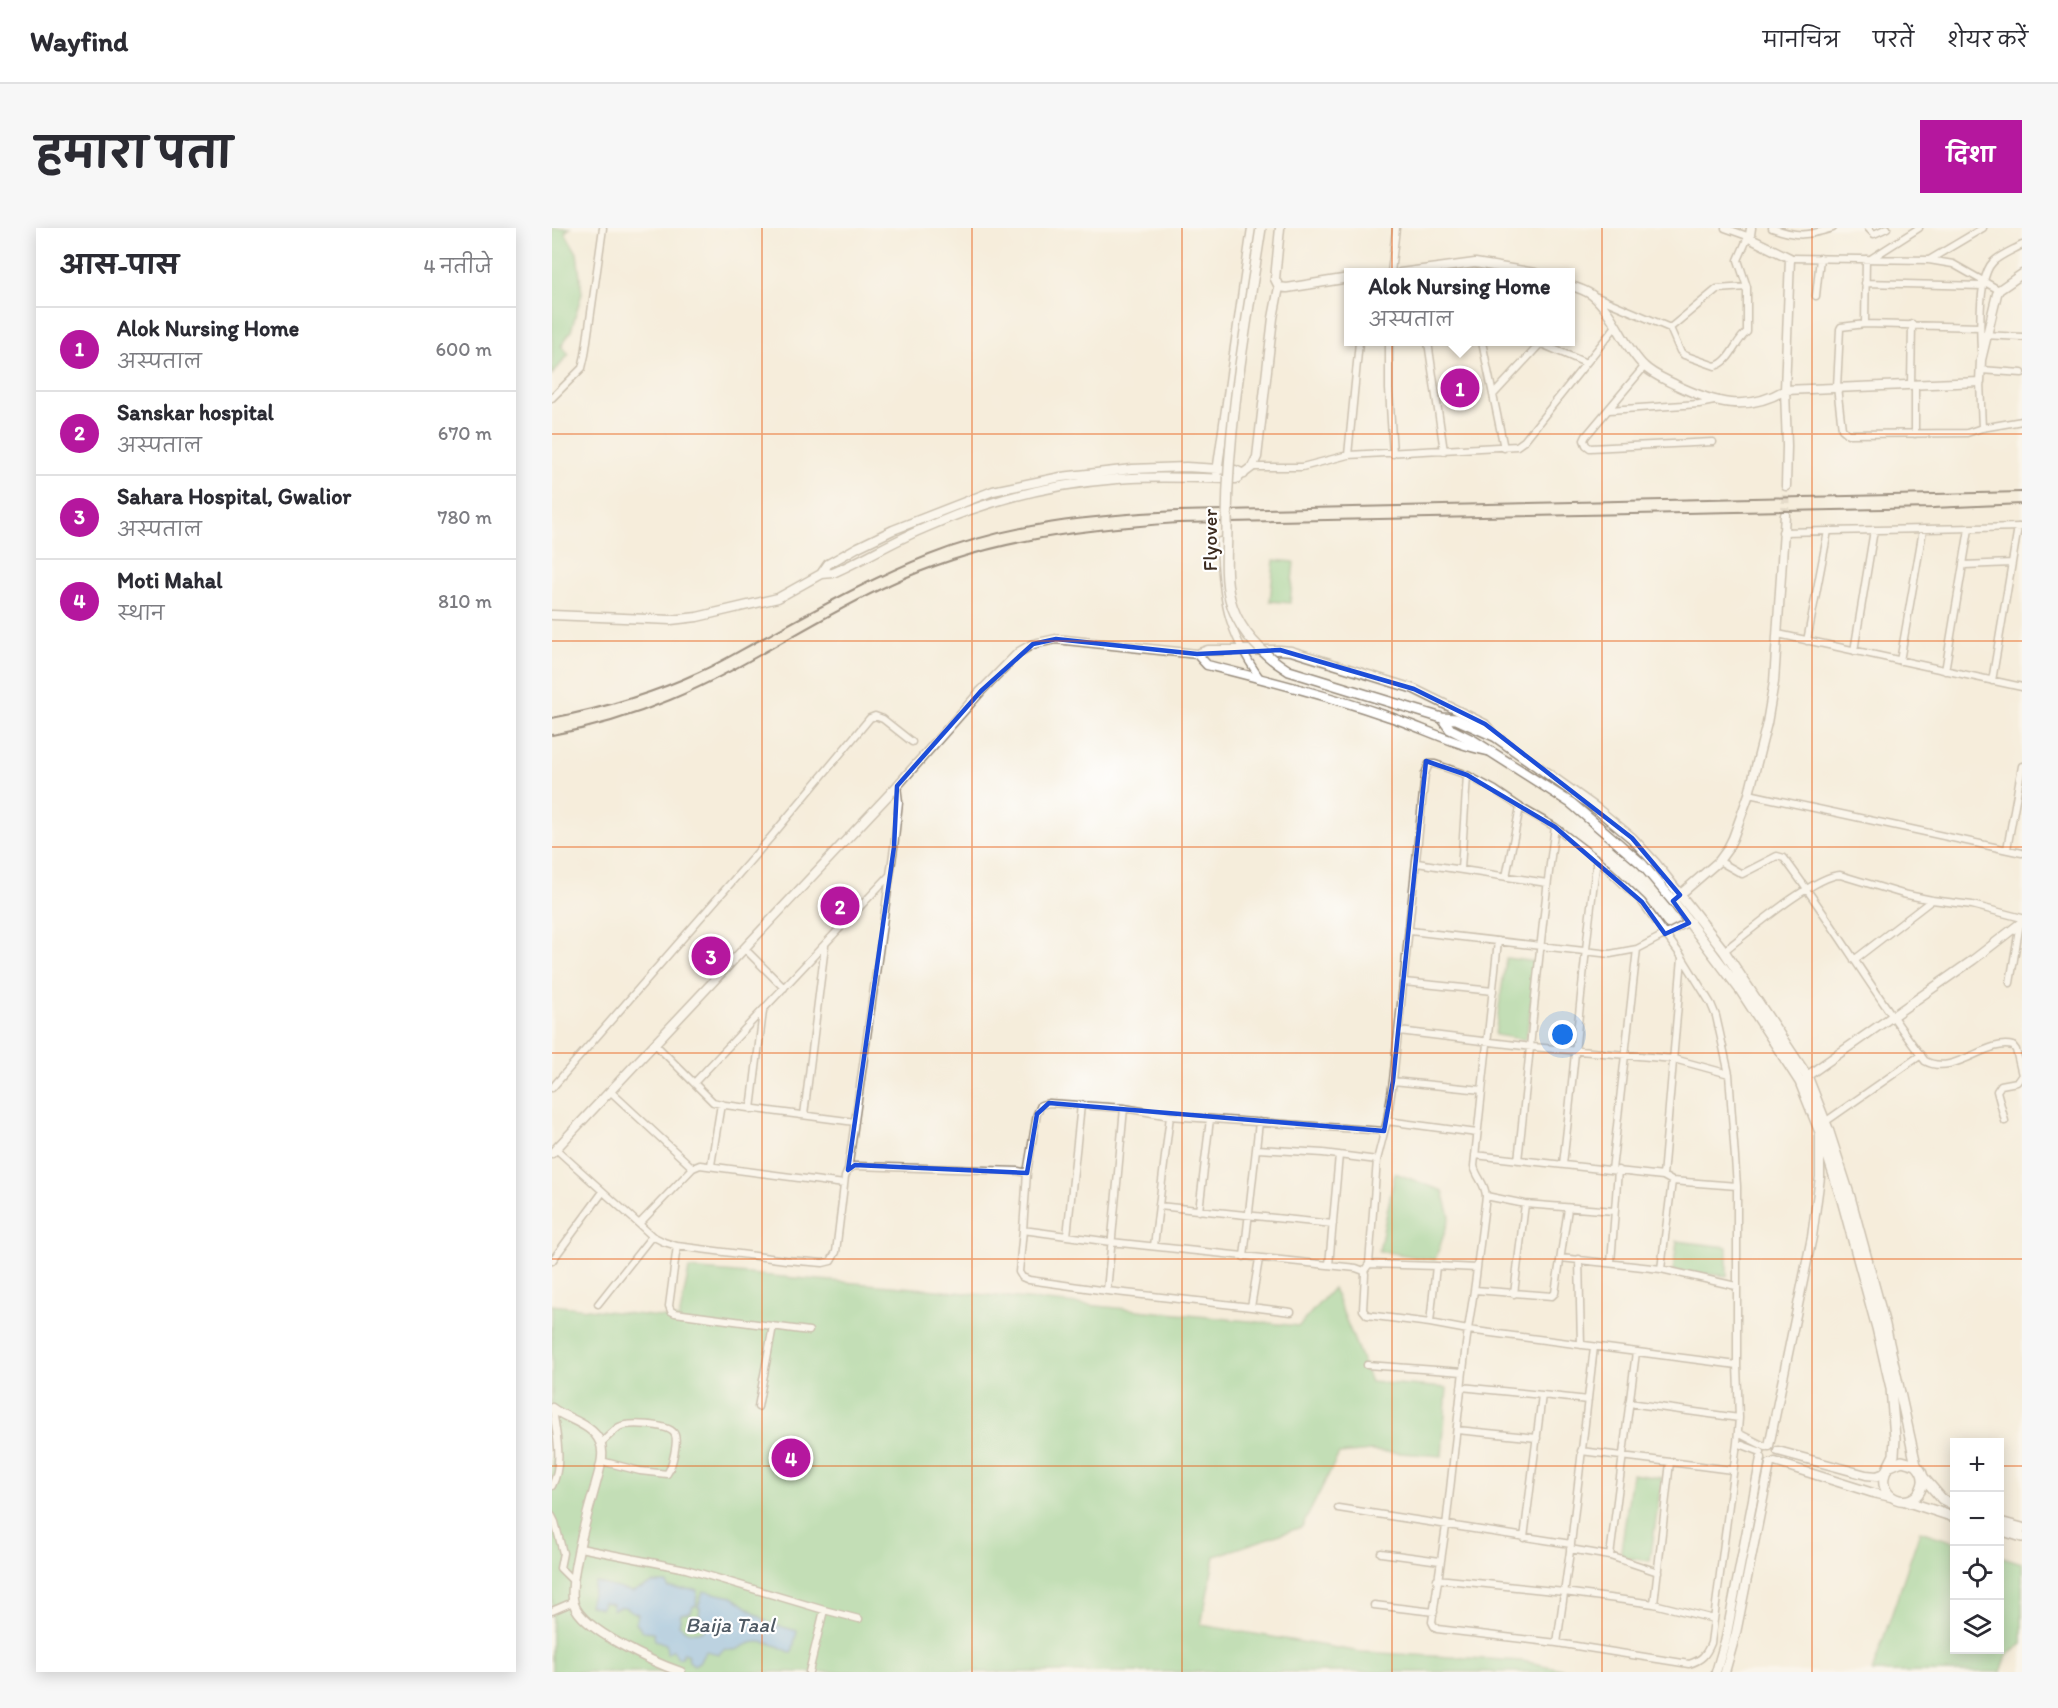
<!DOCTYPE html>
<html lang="hi">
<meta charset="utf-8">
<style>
:root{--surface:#fff;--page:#f7f7f7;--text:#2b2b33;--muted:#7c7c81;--line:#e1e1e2;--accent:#b5179e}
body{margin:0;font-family:Itim,"Playpen Sans Deva",sans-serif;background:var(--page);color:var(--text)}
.controls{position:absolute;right:18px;bottom:18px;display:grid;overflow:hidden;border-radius:0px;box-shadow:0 3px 15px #0003}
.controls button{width:54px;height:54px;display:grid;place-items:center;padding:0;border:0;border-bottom:2px solid var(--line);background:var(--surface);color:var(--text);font:30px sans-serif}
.you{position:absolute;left:1011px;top:807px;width:21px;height:21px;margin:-15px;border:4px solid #fff;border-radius:50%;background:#1a73e8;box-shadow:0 0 0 9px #1a73e833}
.badge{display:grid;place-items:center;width:39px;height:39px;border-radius:50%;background:var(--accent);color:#fff;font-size:20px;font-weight:700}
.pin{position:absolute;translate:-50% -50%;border:3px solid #fff;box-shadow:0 2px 6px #0006}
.popup{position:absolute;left:792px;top:40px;width:231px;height:78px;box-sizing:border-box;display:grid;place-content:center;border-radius:0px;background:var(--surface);filter:drop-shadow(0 2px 4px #0005);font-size:20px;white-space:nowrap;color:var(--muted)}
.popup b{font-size:22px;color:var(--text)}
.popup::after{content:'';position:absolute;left:50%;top:100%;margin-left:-12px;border:12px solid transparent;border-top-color:var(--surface)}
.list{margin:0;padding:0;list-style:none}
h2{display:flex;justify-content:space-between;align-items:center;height:78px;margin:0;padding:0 24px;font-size:26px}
h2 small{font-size:20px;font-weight:400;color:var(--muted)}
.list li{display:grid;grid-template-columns:39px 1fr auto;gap:18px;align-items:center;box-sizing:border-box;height:84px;padding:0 24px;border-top:2px solid var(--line)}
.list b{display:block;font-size:22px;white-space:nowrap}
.list p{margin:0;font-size:20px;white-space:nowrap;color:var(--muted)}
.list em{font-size:20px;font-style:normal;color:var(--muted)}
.icon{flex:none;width:33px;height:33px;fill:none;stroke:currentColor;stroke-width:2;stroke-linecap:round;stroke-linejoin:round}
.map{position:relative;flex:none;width:1470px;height:1444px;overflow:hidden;border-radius:0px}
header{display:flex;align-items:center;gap:36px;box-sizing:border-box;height:84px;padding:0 30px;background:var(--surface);border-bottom:2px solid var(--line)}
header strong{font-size:28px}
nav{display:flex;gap:33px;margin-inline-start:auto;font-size:21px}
.intro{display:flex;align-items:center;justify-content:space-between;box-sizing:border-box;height:144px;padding:0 36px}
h1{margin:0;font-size:42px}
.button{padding:15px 27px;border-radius:0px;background:var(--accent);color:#fff;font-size:21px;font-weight:700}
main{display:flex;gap:36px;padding:0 36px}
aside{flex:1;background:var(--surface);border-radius:0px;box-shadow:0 3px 15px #0003}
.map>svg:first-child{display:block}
</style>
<header>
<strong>Wayfind</strong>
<nav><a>मानचित्र</a><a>परतें</a><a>शेयर करें</a></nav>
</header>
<div class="intro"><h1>हमारा पता</h1><a class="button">दिशा</a></div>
<main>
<aside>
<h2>आस-पास<small>4 नतीजे</small></h2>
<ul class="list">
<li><span class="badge">1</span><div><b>Alok Nursing Home</b><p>अस्पताल</p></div><em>600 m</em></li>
<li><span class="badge">2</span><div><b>Sanskar hospital</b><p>अस्पताल</p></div><em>670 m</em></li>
<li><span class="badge">3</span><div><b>Sahara Hospital, Gwalior</b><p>अस्पताल</p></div><em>780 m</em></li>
<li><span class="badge">4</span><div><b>Moti Mahal</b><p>स्थान</p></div><em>810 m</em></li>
</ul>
</aside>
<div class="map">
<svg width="1470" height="1444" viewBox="0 0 1470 1444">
<rect width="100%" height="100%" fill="#fff"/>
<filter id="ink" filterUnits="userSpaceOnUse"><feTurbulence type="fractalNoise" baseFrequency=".0167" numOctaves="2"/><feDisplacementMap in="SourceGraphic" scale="12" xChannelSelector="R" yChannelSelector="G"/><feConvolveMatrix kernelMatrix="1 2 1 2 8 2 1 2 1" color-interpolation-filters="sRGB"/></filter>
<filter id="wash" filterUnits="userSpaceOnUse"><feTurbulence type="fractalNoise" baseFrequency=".008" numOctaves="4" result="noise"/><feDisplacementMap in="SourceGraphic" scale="24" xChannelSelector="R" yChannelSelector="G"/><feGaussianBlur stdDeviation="1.35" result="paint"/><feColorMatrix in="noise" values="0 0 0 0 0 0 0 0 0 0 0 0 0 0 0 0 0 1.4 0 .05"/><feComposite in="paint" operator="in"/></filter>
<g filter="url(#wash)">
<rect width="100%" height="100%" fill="#f5eddb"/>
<!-- green -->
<path fill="#85cd89" stroke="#607c54" stroke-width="1.5" d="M0 0H18L13 4 25 25 30 65 19 103 9 118 17 126 0 147Z
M722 332 742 334 738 375 718 373Z
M954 730 985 734 974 812 943 807Z
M843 945 891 963 898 989 883 1032 827 1023Z
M1125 1013 1175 1019V1048L1121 1043Z
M137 1041 374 1061 747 1098 781 1060 819 1154 895 1160 890 1228 819 1223 787 1226 750 1299 663 1328 649 1397 809 1424 971 1433 1024 1444H0V1077L127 1091Z
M1080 1246 1110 1250 1098 1333 1068 1329Z
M1368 1303 1402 1314V1422H1448V1328L1470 1335V1416L1455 1427 1449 1444H1320Z"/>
<!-- water -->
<path fill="#74b2e7" stroke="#586e82" stroke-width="1.5" d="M43 1354 80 1364 101 1355H115L116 1360 145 1362 144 1378H141L139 1384 129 1386 127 1397C135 1405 142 1406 152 1402L154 1393 147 1387 148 1380 146 1379 151 1363 181 1369 217 1395 245 1403 240 1425C228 1419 213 1411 199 1415 186 1419 188 1424 172 1421L167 1426 154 1423 147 1434 142 1437 137 1433 135 1426 131 1425 130 1429 126 1430 121 1422 115 1426 114 1416 103 1412 101 1404 91 1403 84 1395 86 1386C73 1381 75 1375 60 1382L61 1376 51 1374 49 1380 37 1377Z"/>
</g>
<g filter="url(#ink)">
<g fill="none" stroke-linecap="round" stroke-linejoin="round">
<!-- secondary-tunnel -->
<path stroke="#d0c6b5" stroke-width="8" stroke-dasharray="8 4" stroke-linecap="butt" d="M1233 287 1234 258"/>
<defs>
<path id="street" d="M1173 0 1198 9
M1220 0C1245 9 1255 8 1281 0
M1316 0 1322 6 1335 0
M1238 30 1377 32 1401 36 1447 62
M1320 30 1367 0
M1377 32 1431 0
M839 45 844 0
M1313 55 1431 58
M1264 68 1268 30
M1045 69 1118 100 1128 123 1132 127 1163 138C1179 134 1183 113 1195 104V59L1186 32 1196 9
M1313 96 1314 31
M1428 99 1313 96 1289 99 1288 101 1285 159 1290 201 1296 206 1415 205 1430 200 1470 193
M1118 100 1165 61 1195 59
M1432 107 1470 109
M837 114V161L841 226
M876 114 892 223
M930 114 952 220
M985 114 1034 135
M1429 123C1428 103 1426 49 1441 34 1448 27 1461 22 1470 17
M1092 139 1034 208 1032 212 1034 217 1038 220 1161 214
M1429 142 1470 145
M1428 154 1430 200
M1359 156 1360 96
M1363 156V206
M941 167 989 115
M0 170 30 140 33 127 51 0
M1057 182 1147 176 1162 173
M796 227 807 114
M700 239H750L796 227 965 218 972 213 1064 98
M1230 304 1470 299
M668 313C670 370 674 402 708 450
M1412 337 1460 335
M1226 406 1470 459
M1255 413 1276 303
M1302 423 1322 302
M1348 433 1371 302
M1393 443 1417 301
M1440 453 1466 299
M1197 566 1470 625
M1455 621 1470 538
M1167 633 1190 646 1225 628 1232 630C1282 696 1323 768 1373 833 1402 849 1435 810 1461 818L1464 822 1470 847 1465 854 1449 857 1445 863 1453 893
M865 635 995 655
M909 641 915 547
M954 649 968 579
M858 703 1058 726 1085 721 1139 693
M193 721 232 760
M1172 723C1194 706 1263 647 1288 647L1351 666 1380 672 1420 677 1470 690
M1302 732 1380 672
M852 754 941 763
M1458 755 1468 695
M847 803 980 819 1122 831 1177 846
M103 816 161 874 173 877 303 894
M841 853 930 862
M142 855 337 648
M0 860 219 609 318 490 323 488 331 491 360 514
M58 863 141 940
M199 881 211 783
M252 887 273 718
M835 893 925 905
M1273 894 1369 827
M4 921 87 996 100 1008 112 1014 125 1018 234 1032 271 1035 279 1033 284 1024 293 949 296 942 302 938 466 943 475 945 471 1002 559 1014 804 1040 812 1043 813 1046 811 1082 815 1087 878 1095 916 1102 1185 1137 1187 1190 1185 1215 1159 1415C1154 1427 1150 1432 1137 1436L1005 1415 885 1401 882 1398 880 1394 894 1298 913 1125C916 1096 922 1068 925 1040L884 1038
M705 921 771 925 825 932
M923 927 1111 948 1120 953 1185 958V1137
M966 932C979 821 987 710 1003 599
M1011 936C1023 835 1031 733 1045 631
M159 937 169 876
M296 942 342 619 347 574 345 558
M1060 942 1085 721
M475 945 485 886 489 877 497 875 572 880 618 888 832 903
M1111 948 1130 730
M934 968 973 976 1062 983
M607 978 781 996
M647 983 658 891
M87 996 141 940 148 937 292 956
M471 1002 467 1044 470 1049 477 1052 555 1063 699 1079 707 1031
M515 1008 529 877
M125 1018 117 1078 119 1083 123 1085 257 1103
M602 1018 618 888
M692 1029 707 894
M1009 1030 1109 1041 1184 1058
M1027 1031 1029 1117
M0 1033 50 965
M1059 1035 1066 942
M817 1036 884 1038 878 1095
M777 1037 787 927
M925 1040 934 968C933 954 925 951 922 938L946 713
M1109 1041 1120 953
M812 1043 817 1036 825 932 835 893 841 853 873 546 877 536H883L915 547 943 562 968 579 1003 599 1045 631 1090 674 1130 729 1159 776 1164 788 1177 846 1185 958
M923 1062 1000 1068 1003 1065 1016 981
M555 1063 572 880
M962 1066 973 976
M46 1076 100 1008
M699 1079 739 1084
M815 1137 911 1144
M909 1159 990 1167
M1077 1175 1187 1190
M206 1179 221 1098
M905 1202 985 1210
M1186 1205 1214 1219
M1185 1215 1209 1224
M1029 1223 1118 1234
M49 1233 88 1243 115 1246C120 1239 127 1212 122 1205 115 1196 76 1194 67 1199 61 1203 55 1210 49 1215
M0 1258C12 1234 4 1206 1 1181
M786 1280 1019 1316
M0 1288 3 1294 11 1325 8 1340 21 1353
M972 1310 990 1167 1036 1172
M28 1320 134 1341 272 1382 307 1391
M1018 1321 1058 1328 1106 1344
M829 1325 888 1333
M1058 1328 1084 1124
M885 1351 1012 1364 1102 1376 1162 1391
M1102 1376 1118 1234 1180 1242
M822 1377 882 1384
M0 1383 21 1374
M1005 1415 1019 1316 1042 1119
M257 1444 272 1382"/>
<path id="secondary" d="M728 0 723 51 727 59 735 60 797 50
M1199 0 1198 7 1199 11 1238 30 1233 162 1235 218 1234 258
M848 45 923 35 983 45
M1019 58C1026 60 1034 63 1040 67 1063 86 1071 118 1092 138 1101 147 1113 151 1124 157 1162 175 1194 185 1233 162L1428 154 1429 132 1445 66 1447 62 1470 46
M665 244 700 0
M269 346 276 336 306 319 341 302 441 263 509 249 580 241 634 239 683 242 692 246
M0 387 119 392 145 389 226 370 269 346 281 345C313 331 343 312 375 299 434 273 500 256 565 251 604 248 644 250 684 251L700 239 705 229 721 90 727 59
M645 426 655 437C714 452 774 467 832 487 867 498 900 516 936 523
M1124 670 1167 633 1175 622 1181 610 1197 566 1215 495 1222 454 1233 287
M1255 848 1421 732 1470 694
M0 925 345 558 429 463 467 424 481 416 504 411 645 426 656 422H728L739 423 862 461 933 496 944 509
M0 1180C14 1191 41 1196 48 1214 54 1227 46 1246 43 1259 36 1284 15 1354 22 1376 30 1402 103 1435 129 1444
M1217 1218 1260 1009 1268 949V908
M1226 1223 1314 1247 1325 1248 1333 1245
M1223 1234 1321 1265 1339 1269
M1164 1444 1174 1410 1209 1230
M1173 1444 1184 1405 1218 1236"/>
<path id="primary" d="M890 490 904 491 944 509 1045 581 1080 610 1103 635 1172 723 1255 848 1276 901 1298 969 1333 1097 1364 1237C1370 1243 1373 1250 1370 1258 1362 1286 1318 1270 1336 1239L1350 1233 1364 1237
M890 490 898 501 922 513 1019 575 1090 636 1121 673 1189 763 1248 854 1268 904 1290 972 1325 1100 1339 1160 1343 1210 1342 1227 1337 1237
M1371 1249 1390 1271 1402 1277
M1353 1273 1402 1289
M1448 1294 1470 1300
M1448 1302 1470 1309"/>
</defs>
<!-- street casing -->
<use href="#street" stroke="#988c7c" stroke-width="9"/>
<!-- secondary casing -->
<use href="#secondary" stroke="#988c7c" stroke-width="11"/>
<!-- primary casing -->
<use href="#primary" stroke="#988c7c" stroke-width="12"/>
<!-- street -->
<use href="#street" stroke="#fff" stroke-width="6"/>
<!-- secondary -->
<use href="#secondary" stroke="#fff" stroke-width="8"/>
<!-- primary -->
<use href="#primary" stroke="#fff" stroke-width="9"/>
<!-- rail -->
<path stroke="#3b2a1e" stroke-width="2" d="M0 490C51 480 100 466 147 444 170 434 192 420 215 408 268 379 321 349 377 327 457 295 541 287 626 283L1470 264
M0 507C40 500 80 488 118 472 193 441 261 392 335 358 430 313 523 302 626 295L1381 280 1470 276"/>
<defs>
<path id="primary-bridge" d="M709 0C694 99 675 198 675 298 675 321 672 348 678 371 686 403 710 426 737 443L890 490"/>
</defs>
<!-- primary-bridge casing -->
<use href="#primary-bridge" stroke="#988c7c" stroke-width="12" stroke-linecap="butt"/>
<!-- primary-bridge -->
<use href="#primary-bridge" stroke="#fff" stroke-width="9"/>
</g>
</g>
<!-- marked area -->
<path d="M0 0H1470V1444H0ZM504 411 645 426 728 422 862 461 933 496 1080 610 1128 667 1121 673 1137 695 1113 706 1090 674 1003 599 915 547 874 533 841 853 832 903 497 875 485 886 475 945 303 937 296 942 342 619 345 558 429 463 481 416Z" fill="#f5eddb" fill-opacity=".55" fill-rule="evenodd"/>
<path fill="none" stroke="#1d4ed8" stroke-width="4.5" stroke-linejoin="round" d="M504 411 645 426 728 422 862 461 933 496 1080 610 1128 667 1121 673 1137 695 1113 706 1090 674 1003 599 915 547 874 533 841 853 832 903 497 875 485 886 475 945 303 937 296 942 342 619 345 558 429 463 481 416Z"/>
<!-- grid -->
<path fill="none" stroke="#e8590c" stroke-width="1.5" stroke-opacity="0.55" d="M210 0V1444M420 0V1444M630 0V1444M840 0V1444M1050 0V1444M1260 0V1444M0 206H1470M0 413H1470M0 619H1470M0 825H1470M0 1031H1470M0 1238H1402M1448 1238H1470"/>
<g text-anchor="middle" stroke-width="4.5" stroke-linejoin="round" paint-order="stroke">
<!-- street labels -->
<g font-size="20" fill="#3b2a1e" stroke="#fff">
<text transform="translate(658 312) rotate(-90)" y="7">Flyover</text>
</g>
<!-- water labels -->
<g font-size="21" font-style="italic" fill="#4f5a64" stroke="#fff">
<text x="178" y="1404">Baija Taal</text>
</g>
</g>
</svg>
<div class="controls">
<button>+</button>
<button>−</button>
<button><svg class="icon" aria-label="locate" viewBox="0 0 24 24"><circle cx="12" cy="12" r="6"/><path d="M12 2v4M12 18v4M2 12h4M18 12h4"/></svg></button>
<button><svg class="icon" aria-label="layers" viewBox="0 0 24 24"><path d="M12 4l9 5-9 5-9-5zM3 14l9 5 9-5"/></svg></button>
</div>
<div class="you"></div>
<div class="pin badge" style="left:908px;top:160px">1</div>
<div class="popup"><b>Alok Nursing Home</b>अस्पताल</div>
<div class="pin badge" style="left:288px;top:678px">2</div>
<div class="pin badge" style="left:159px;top:728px">3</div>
<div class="pin badge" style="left:239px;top:1230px">4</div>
</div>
</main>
